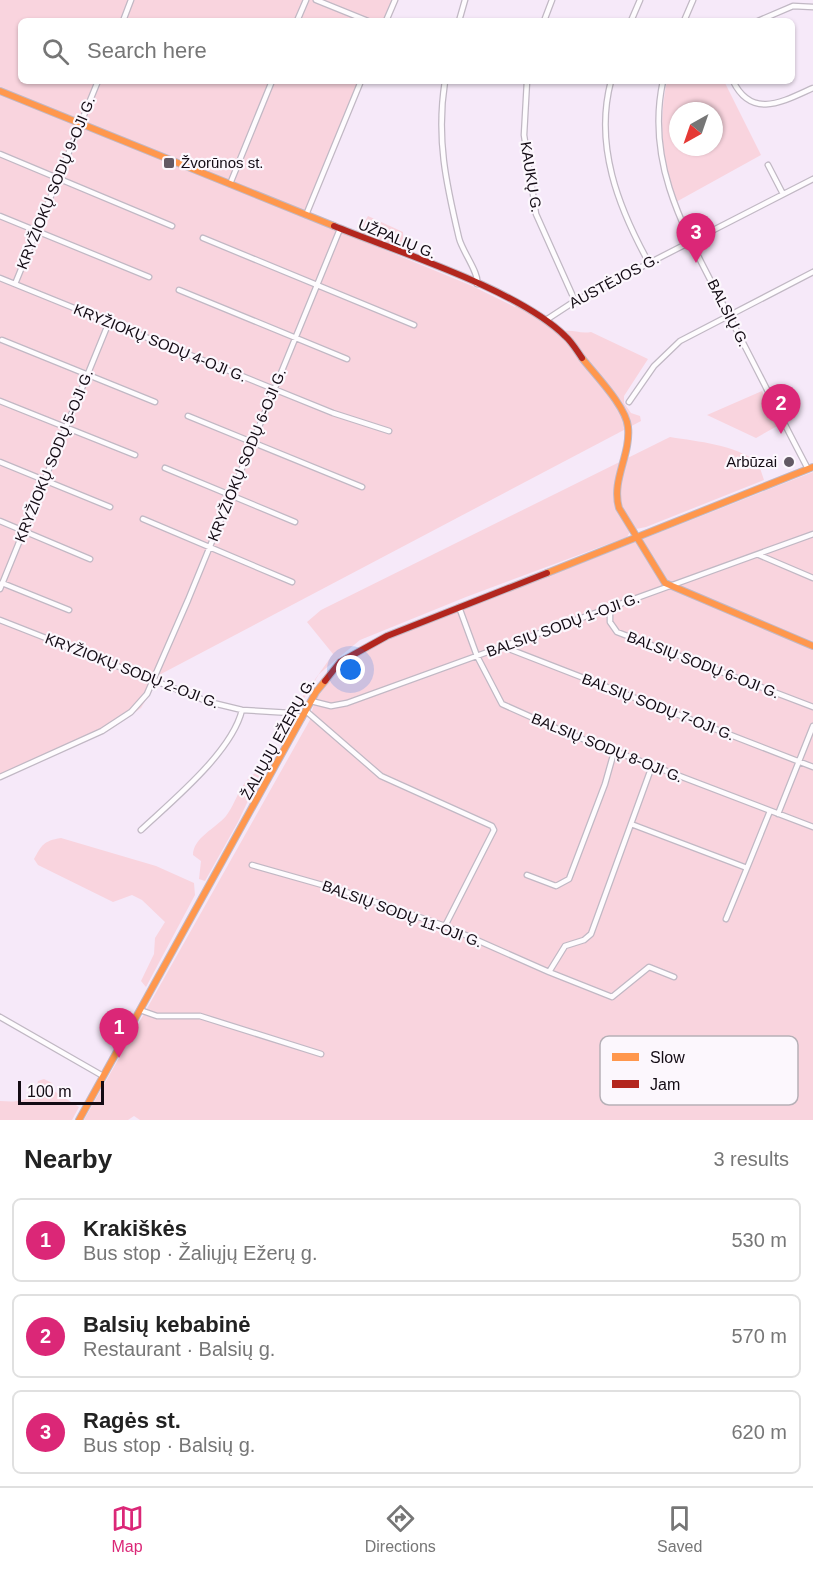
<!DOCTYPE html>
<meta charset="utf-8">
<style>
:root{--surface:#fff;--page:#f6f6f6;--text:#222;--muted:#767676;--line:#e0e0e0;--accent:#db2777}
body{margin:0;font-family:Helvetica,sans-serif;background:var(--page);color:var(--text)}
.compass{position:absolute;left:669px;top:102px;width:54px;height:54px;border-radius:50%;background:var(--surface);box-shadow:0 2px 4px #0004;rotate:220deg}
.scale{position:absolute;left:18px;bottom:15px;width:86px;box-sizing:border-box;padding-left:6px;border:3px solid #130b14;border-top:0;font-size:16px;line-height:21px;white-space:nowrap;color:#130b14;-webkit-text-stroke:4px #fcf7fd;paint-order:stroke}
.you{position:absolute;left:351px;top:670px;width:21px;height:21px;margin:-15px;border:4px solid #fff;border-radius:50%;background:#1a73e8;box-shadow:0 0 0 9px #1a73e833}
.badge{display:grid;place-items:center;width:39px;height:39px;border-radius:50%;background:var(--accent);color:#fff;font-size:20px;font-weight:700}
.pin{position:absolute;translate:-50% -50px;filter:drop-shadow(0 2px 3px #0008)}
.pin::after{content:'';position:absolute;top:32px;width:21px;height:18px;background:inherit;clip-path:polygon(0 0,100% 0,50% 100%)}
.list{margin:0;padding:0;list-style:none}
h2{display:flex;justify-content:space-between;align-items:center;height:78px;margin:0;padding:0 24px;font-size:26px}
h2 small{font-size:20px;font-weight:400;color:var(--muted)}
.list li{display:grid;grid-template-columns:39px 1fr auto;gap:18px;align-items:center;box-sizing:border-box;height:84px;margin:0 12px 12px;padding:0 12px;border:2px solid var(--line);border-radius:9px}
.list b{display:block;font-size:22px;white-space:nowrap}
.list p{margin:0;font-size:20px;white-space:nowrap;color:var(--muted)}
.list em{font-size:20px;font-style:normal;color:var(--muted)}
.icon{flex:none;width:33px;height:33px;fill:none;stroke:currentColor;stroke-width:2;stroke-linecap:round;stroke-linejoin:round}
.map{position:relative;flex:none;width:813px;height:1120px;overflow:hidden}
.search{position:absolute;background:var(--surface);box-shadow:0 2px 4px #0004;left:18px;right:18px;top:18px;height:66px;display:flex;align-items:center;gap:15px;box-sizing:border-box;padding:0 21px;border-radius:9px;color:var(--muted);font-size:22px}
.sheet{height:366px;background:var(--surface)}
nav{display:flex;justify-content:space-around;align-items:center;box-sizing:border-box;height:84px;border-top:2px solid var(--line);background:var(--surface);font-size:16px;color:var(--muted)}
nav a{display:grid;justify-items:center;gap:3px}
nav .on{color:var(--accent)}
.map>svg:first-child{display:block}
</style>
<div class="map">
<svg width="813" height="1120" viewBox="0 0 813 1120">
<rect width="100%" height="100%" fill="#f6e9f9"/>
<!-- green -->
<path fill="#f9d4de" fill-rule="evenodd" d="M0 0H394L386 21H21V81H362L307 218 470 285 515 307 520 300 543 314 565 331C574 330 581 334 591 332L648 359 624 396V403L631 413 640 416 641 421 161 674 141 708 114 727 0 780Z
M667 81H724L761 155 676 202C662 163 658 122 667 81ZM678 111H714V147H678Z
M368 216 403 232 404 250 358 233Z
M762 391 779 425 756 438 707 415Z
M670 437C700 442 732 444 758 462L764 480 646 527 631 530 627 537 466 597 360 640 319 674 297 710 294 709 333 654 307 622 321 610Z
M813 472V1120H140L134 1116 128 1120H84L311 718C319 661 379 643 425 625Z
M259 771 261 773 238 822 205 881 199 879 201 861 193 855C193 838 216 828 226 816 237 802 241 778 259 771Z
M61 838 156 866 194 883 195 895 146 987 141 981 154 954 155 938 165 922 142 900 132 895 113 902 38 865 34 859C42 845 43 841 61 838Z
M44 1079 52 1083 54 1091 79 1107 72 1120H0V1101C18 1102 34 1103 38 1081Z"/>
<g fill="none" stroke-linecap="round" stroke-linejoin="round">
<defs>
<path id="street" d="M316 0 368 21
M123 21 131 0
M297 21 306 0
M386 21 395 0
M459 21 465 0
M544 21 552 0
M631 21 640 0
M684 21 693 0
M758 21 793 6 813 7
M445 81C436 138 446 183 459 238 462 251 480 274 477 284
M527 81 524 135 536 214 575 301
M611 81C594 145 618 207 649 263
M663 81C644 168 690 239 728 314 755 365 781 418 808 469
M733 81C752 120 784 101 813 88
M0 154 172 226
M768 165 783 194
M230 184 272 81
M306 215 361 81
M0 216 149 277
M203 238 414 325
M0 278 333 413 389 431
M15 284 98 81
M179 290 347 359
M546 320 575 301 813 179
M2 340 155 402
M0 401 135 455
M629 402 654 366 680 341 813 272
M188 416 362 487
M0 462 110 507
M165 468 295 522
M143 519 292 582
M0 521 90 559
M759 555 813 578
M2 583 69 610
M0 589 109 322
M459 607 477 656 502 704 567 733 813 827
M610 609V622L617 632 813 707
M0 620 209 702 242 710 291 713 302 718
M504 647 813 767
M311 701 331 706 347 703 813 534
M306 711 381 776 492 826 494 830 445 926
M0 777 102 731 131 712 147 694 188 600 340 229
M778 814 813 726
M631 824 747 868 770 811
M141 830C172 801 232 752 242 710
M252 865 340 890 445 926 549 972 565 946 584 940 591 934 652 766
M527 875 556 886 569 879 605 784 614 752
M726 919 747 868
M549 972 612 997 649 967 674 977
M140 1010 157 1016H200L321 1054
M0 1017 103 1076"/>
<path id="slow" d="M0 91 334 226
M582 358C595 375 626 406 628 427 631 455 611 480 619 508L665 583 813 646
M547 573 813 467
M79 1120 316 692 325 681"/>
<path id="jam" d="M334 226C398 252 517 289 565 336 572 342 577 351 582 358
M325 681 340 662 387 636 547 573"/>
</defs>
<!-- street casing -->
<use href="#street" stroke="#c1b8c4" stroke-width="7"/>
<!-- slow casing -->
<use href="#slow" stroke="#c1b8c4" stroke-width="8"/>
<!-- jam casing -->
<use href="#jam" stroke="#c1b8c4" stroke-width="8"/>
<!-- street -->
<use href="#street" stroke="#fefcfe" stroke-width="4.5"/>
<!-- slow -->
<use href="#slow" stroke="#ff974d" stroke-width="6"/>
<!-- jam -->
<use href="#jam" stroke="#b3261e" stroke-width="6"/>
</g>
<!-- markers -->
<g fill="#625964" stroke="#fcf7fd" stroke-width="2">
<rect x="163" y="157" width="12" height="12" rx="3"/>
<circle cx="789" cy="462" r="6"/>
</g>
<g text-anchor="middle" stroke-width="4.5" stroke-linejoin="round" paint-order="stroke">
<!-- poi labels -->
<g font-size="15" fill="#130b14" stroke="#fcf7fd" text-anchor="start">
<text x="181" y="168">Žvorūnos st.</text>
<text x="777" y="467" text-anchor="end">Arbūzai</text>
</g>
<!-- street labels -->
<g font-size="15" fill="#130b14" stroke="#fcf7fd">
<text transform="translate(531 177) rotate(81)" y="5">KAUKŲ G.</text>
<text transform="translate(56 183) rotate(-68)" y="5">KRYŽIOKŲ SODŲ 9-OJI G.</text>
<text transform="translate(397 239) rotate(22)" y="5">UŽPALIŲ G.</text>
<text transform="translate(614 281) rotate(-28)" y="5">AUSTĖJOS G.</text>
<text transform="translate(728 313) rotate(63)" y="5">BALSIŲ G.</text>
<text transform="translate(160 343) rotate(22)" y="5">KRYŽIOKŲ SODŲ 4-OJI G.</text>
<text transform="translate(247 455) rotate(-68)" y="5">KRYŽIOKŲ SODŲ 6-OJI G.</text>
<text transform="translate(54 456) rotate(-68)" y="5">KRYŽIOKŲ SODŲ 5-OJI G.</text>
<text transform="translate(563 625) rotate(-20)" y="5">BALSIŲ SODŲ 1-OJI G.</text>
<text transform="translate(703 665) rotate(21)" y="5">BALSIŲ SODŲ 6-OJI G.</text>
<text transform="translate(132 671) rotate(21)" y="5">KRYŽIOKŲ SODŲ 2-OJI G.</text>
<text transform="translate(658 707) rotate(21)" y="5">BALSIŲ SODŲ 7-OJI G.</text>
<text transform="translate(278 739) rotate(-61)" y="5">ŽALIŲJŲ EŽERŲ G.</text>
<text transform="translate(607 748) rotate(22)" y="5">BALSIŲ SODŲ 8-OJI G.</text>
<text transform="translate(402 914) rotate(20)" y="5">BALSIŲ SODŲ 11-OJI G.</text>
</g>
</g>
<!-- legend -->
<rect x="600" y="1036" width="198" height="69" rx="9" fill="#fcf7fd" stroke="#b6b0b7" stroke-width="1.5"/>
<rect x="612" y="1053" width="27" height="8" fill="#ff974d"/>
<rect x="612" y="1080" width="27" height="8" fill="#b3261e"/>
<g font-size="16" fill="#130b14">
<text x="650" y="1063">Slow</text>
<text x="650" y="1090">Jam</text>
</g>
</svg>
<svg class="compass" viewBox="-18 -18 36 36"><path d="M0-13l5 13h-10z" fill="#e53935"/><path d="M0 13l5-13h-10z" fill="#767676"/></svg>
<div class="scale">100 m</div>
<div class="you"></div>
<div class="pin badge" style="left:119px;top:1058px">1</div>
<div class="pin badge" style="left:781px;top:434px">2</div>
<div class="pin badge" style="left:696px;top:263px">3</div>
<div class="search"><svg class="icon" aria-label="search" viewBox="0 0 24 24"><circle cx="10" cy="10" r="6"/><path d="M15 15l6 6"/></svg>Search here</div>
</div>
<section class="sheet">
<h2>Nearby<small>3 results</small></h2>
<ul class="list">
<li><span class="badge">1</span><div><b>Krakiškės</b><p>Bus stop · Žaliųjų Ežerų g.</p></div><em>530 m</em></li>
<li><span class="badge">2</span><div><b>Balsių kebabinė</b><p>Restaurant · Balsių g.</p></div><em>570 m</em></li>
<li><span class="badge">3</span><div><b>Ragės st.</b><p>Bus stop · Balsių g.</p></div><em>620 m</em></li>
</ul>
</section>
<nav>
<a class="on"><svg class="icon" aria-label="map" viewBox="0 0 24 24"><path d="M3 6l6-2 6 2 6-2v14l-6 2-6-2-6 2zM9 4v14M15 6v14"/></svg>Map</a>
<a><svg class="icon" aria-label="directions" viewBox="0 0 24 24"><path d="M12 3l9 9-9 9-9-9zM9 14v-3h6M13 9l2 2-2 2"/></svg>Directions</a>
<a><svg class="icon" aria-label="saved" viewBox="0 0 24 24"><path d="M7 4h10v16l-5-4-5 4z"/></svg>Saved</a>
</nav>
